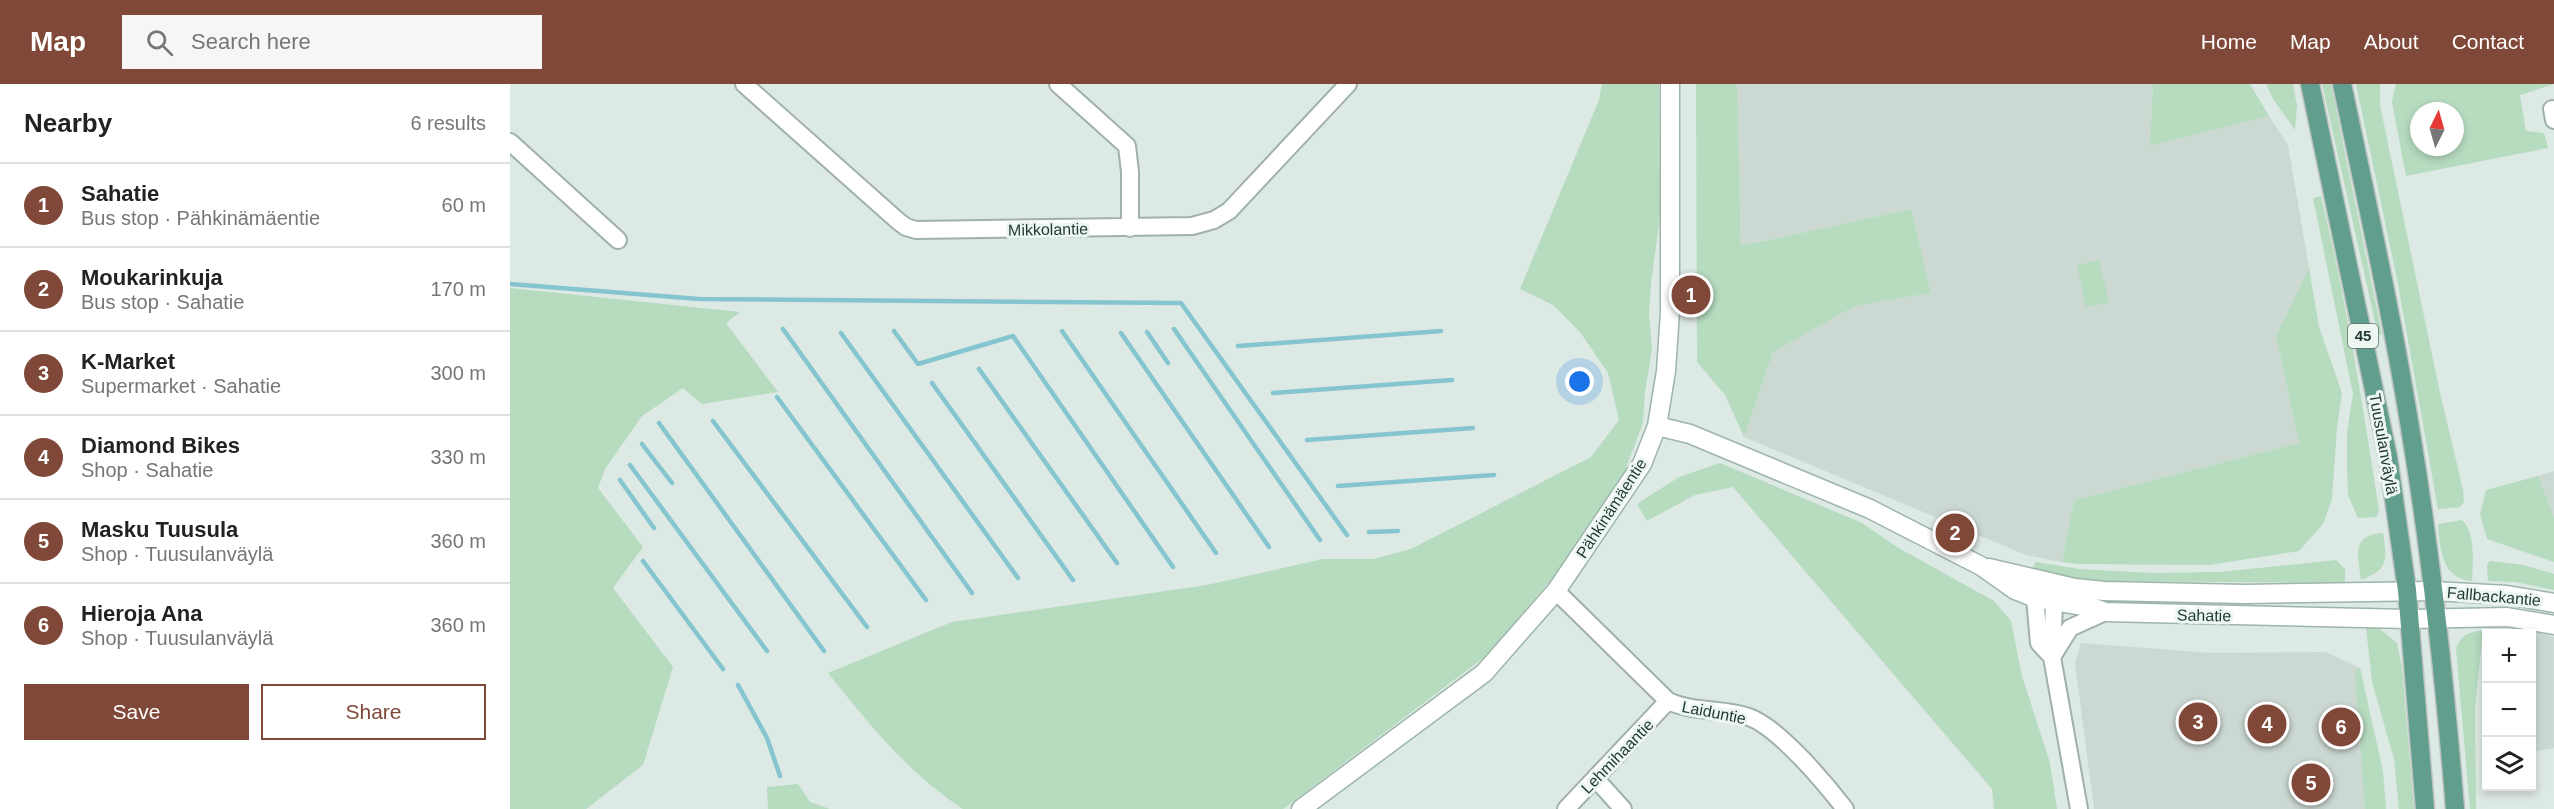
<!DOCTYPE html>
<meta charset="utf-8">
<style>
:root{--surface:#fff;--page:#f6f6f6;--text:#222;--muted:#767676;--line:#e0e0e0;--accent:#7f4838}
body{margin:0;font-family:Arial,sans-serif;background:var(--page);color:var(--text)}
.controls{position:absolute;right:18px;bottom:18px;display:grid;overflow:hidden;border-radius:0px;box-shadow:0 3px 9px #0003}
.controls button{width:54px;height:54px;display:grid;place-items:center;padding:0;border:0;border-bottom:2px solid var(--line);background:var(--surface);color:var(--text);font:30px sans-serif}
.compass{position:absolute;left:1900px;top:18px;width:54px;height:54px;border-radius:50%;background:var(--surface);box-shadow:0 3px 9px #0003;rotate:5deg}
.you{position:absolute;left:1070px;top:298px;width:21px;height:21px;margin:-15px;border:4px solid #fff;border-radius:50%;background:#1a73e8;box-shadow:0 0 0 9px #1a73e833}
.badge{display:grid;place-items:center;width:39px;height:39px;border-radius:50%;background:var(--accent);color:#fff;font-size:20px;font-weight:700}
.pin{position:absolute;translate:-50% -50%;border:3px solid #fff;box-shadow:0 2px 6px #0006}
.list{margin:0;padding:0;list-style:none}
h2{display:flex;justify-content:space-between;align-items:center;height:78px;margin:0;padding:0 24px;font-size:26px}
h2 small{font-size:20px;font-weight:400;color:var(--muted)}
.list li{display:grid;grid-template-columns:39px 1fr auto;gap:18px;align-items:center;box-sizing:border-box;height:84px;padding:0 24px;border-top:2px solid var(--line)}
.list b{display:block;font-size:22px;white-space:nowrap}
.list p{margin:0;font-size:20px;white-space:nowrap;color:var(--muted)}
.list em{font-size:20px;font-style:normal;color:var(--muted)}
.actions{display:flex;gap:12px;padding:18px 24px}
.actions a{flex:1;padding:14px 0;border:2px solid var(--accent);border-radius:0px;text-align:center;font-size:21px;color:var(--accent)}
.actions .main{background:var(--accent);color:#fff}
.icon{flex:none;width:33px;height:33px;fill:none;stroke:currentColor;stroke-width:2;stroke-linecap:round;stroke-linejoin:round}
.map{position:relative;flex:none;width:2044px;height:725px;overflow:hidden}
header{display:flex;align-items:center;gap:36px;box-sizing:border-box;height:84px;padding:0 30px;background:var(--accent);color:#fff}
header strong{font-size:28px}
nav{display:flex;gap:33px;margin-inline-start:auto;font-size:21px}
.search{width:420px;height:54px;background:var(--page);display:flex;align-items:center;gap:15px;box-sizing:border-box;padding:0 21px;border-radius:0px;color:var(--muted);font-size:22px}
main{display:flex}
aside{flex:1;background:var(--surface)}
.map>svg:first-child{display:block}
</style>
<header>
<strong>Map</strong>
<div class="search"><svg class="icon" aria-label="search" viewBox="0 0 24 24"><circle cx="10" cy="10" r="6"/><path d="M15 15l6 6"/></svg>Search here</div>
<nav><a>Home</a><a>Map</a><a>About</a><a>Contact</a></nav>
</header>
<main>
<aside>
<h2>Nearby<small>6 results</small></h2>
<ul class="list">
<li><span class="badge">1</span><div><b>Sahatie</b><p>Bus stop · Pähkinämäentie</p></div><em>60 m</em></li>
<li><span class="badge">2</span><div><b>Moukarinkuja</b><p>Bus stop · Sahatie</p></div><em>170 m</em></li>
<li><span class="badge">3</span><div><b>K-Market</b><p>Supermarket · Sahatie</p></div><em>300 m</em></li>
<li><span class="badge">4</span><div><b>Diamond Bikes</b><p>Shop · Sahatie</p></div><em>330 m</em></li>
<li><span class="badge">5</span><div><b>Masku Tuusula</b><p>Shop · Tuusulanväylä</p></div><em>360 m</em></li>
<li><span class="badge">6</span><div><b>Hieroja Ana</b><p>Shop · Tuusulanväylä</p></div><em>360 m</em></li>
</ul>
<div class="actions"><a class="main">Save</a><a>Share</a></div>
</aside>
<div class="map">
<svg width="2044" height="725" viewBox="0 0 2044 725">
<rect width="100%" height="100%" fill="#dde9e4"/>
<!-- built -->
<path fill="#ccd9d2" d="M1227 0H1643L1640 62 1759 32 1778 61 1799 184 1766 251 1789 359 1564 416 1552 478 1516 471 1234 353 1263 268 1345 222 1421 209 1401 125 1231 162Z
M2044 387V433L2028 392Z
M1985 546 2029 549 2044 553V664L2022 668V550L1985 549Z
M1571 559 1701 569 1816 568 1850 584 1866 725H1584L1565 579Z"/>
<!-- green -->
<path fill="#b6dbbf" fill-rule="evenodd" d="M1092 0H1149L1150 133 1141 199 1139 229 1142 265 1135 308 1133 339 1113 392 1044 492 976 572 773 725H453C398 689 359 640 318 589L442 538 697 501 813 475H863L901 465 1081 373 1109 336 1098 289 1070 248 1043 221 1010 205 1089 16Z
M1186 0H1227L1231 162 1401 125 1421 209 1345 222 1263 268 1234 353 1215 311 1187 278Z
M1643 0H1740L1759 32 1640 62Z
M1756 0H1783L1787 22 1785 46 1763 15Z
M1812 0H1821L1872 250 1868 251Z
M1846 0H1870V21L1929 304 1953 406 1954 418 1950 423 1928 425 1888 200Z
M1886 0H2044L2010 11 2016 47 2034 49 2038 64 1896 92 1882 18ZM1909 27H1945V63H1909Z
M1811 112C1836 216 1853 321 1869 427L1866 433 1848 434 1838 411 1837 386V349L1843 310 1803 114Z
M1589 176 1599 218 1576 223 1567 181Z
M1799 184 1809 243 1832 309 1827 344 1822 415 1813 440 1789 467 1699 481 1568 480 1552 478 1564 416 1789 359 1766 251Z
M0 204 230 228 216 239 268 308 192 320 173 304 132 332 95 385 88 404 133 463 103 504 163 583 133 681 76 725H0Z
M1210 379 1352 439 1387 463 1484 517 1501 537 1512 592 1540 679 1547 725H1484L1482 705 1223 403 1185 411 1137 437 1127 420 1169 393Z
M2028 392 2044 433V478L1977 455 1970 430 1976 406Z
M1952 436C1966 449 1963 479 1962 497 1931 494 1930 465 1928 440Z
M1873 449C1877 476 1879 485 1851 496 1848 471 1841 451 1873 449Z
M1826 476 1835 485V499L1584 497 1566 496 1521 486 1526 478 1569 485 1643 489 1710 488Z
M1980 477 2014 481 2044 490V506L2005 498 1978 497 1977 480Z
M1856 543 1870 545 1887 559 1892 583 1904 725H1889L1884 675 1862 598Z
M1973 546 1965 625 1966 725H1960L1946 565C1952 550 1957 549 1973 546Z
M1850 584 1873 687 1876 725H1855L1845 589Z
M288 700 300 718 320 725H258L257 703Z"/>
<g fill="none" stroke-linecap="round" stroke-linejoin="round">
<!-- stream -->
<path stroke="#85c5cf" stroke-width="4.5" d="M0 200 189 215 671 219 837 451
M273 245 462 509
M664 245 810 456
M384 247 408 280 503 252 663 483
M552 247 706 469
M637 248 658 279
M331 249 508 494
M611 249 759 463
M728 262 931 247
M469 285 607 479
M422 299 563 496
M763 309 942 296
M267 313 416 516
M203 337 357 543
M149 339 314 567
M797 356 963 344
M132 360 162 399
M120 381 257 567
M110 396 144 444
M828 402 984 391
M859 448 888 447
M133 477 213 585
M228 601 257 654 270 692"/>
<defs>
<path id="street" d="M234 0 388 137 396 143 406 146 682 142 704 136 719 127 838 0
M548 0 617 62 620 88V144
M2042 25 2044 36
M0 58 108 156
M1542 504 1544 519 1542 573 1569 725
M1534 505 1525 514 1529 559 1542 573
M1046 507 1158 617C1184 629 1213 624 1239 633 1269 644 1315 699 1335 725
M1542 573 1560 544 1595 528
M1085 694 1113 725
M1056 725 1158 617"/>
<path id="secondary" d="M1147 342 1180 350 1360 425 1471 482 1505 506 1525 514 1584 524 1595 528 1899 535 1997 533 2044 541
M1479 484 1565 504 1594 507 1735 510 1923 507 1997 511 2044 519
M791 725 974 589 1046 507 1132 380 1147 342 1156 287 1160 228V0"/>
<path id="primary" d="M1800 0 1878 373 1897 506 1915 725
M1832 0C1857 118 1883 236 1902 356 1922 478 1935 601 1945 725"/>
</defs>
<!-- street casing -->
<use href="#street" stroke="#a0b0ab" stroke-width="20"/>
<!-- secondary casing -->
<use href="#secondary" stroke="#9db5ab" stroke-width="21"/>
<!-- primary casing -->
<use href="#primary" stroke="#bcc3c1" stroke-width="21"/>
<!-- street -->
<use href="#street" stroke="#fff" stroke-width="16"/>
<!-- secondary -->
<use href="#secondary" stroke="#fff" stroke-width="18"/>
<!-- primary -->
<use href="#primary" stroke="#629e8d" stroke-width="18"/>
</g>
<g text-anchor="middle" stroke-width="6" stroke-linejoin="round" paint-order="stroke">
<!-- shield labels -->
<rect fill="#edf6f1" stroke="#5d716b" stroke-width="1.5" x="1838" y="240" width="30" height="24" rx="4.5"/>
<g font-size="15" font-weight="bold" fill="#1f3831">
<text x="1853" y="257">45</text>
</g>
<!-- street labels -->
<g font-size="16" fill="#1f3831" stroke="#edf6f1">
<text transform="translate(538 145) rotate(-1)" y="6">Mikkolantie</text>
<text transform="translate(1874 360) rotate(80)" y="6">Tuusulanväylä</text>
<text transform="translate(1101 424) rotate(-57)" y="6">Pähkinämäentie</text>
<text transform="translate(1984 512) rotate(5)" y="6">Fallbackantie</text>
<text transform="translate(1694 531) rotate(1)" y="6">Sahatie</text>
<text transform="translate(1204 628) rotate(11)" y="6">Laiduntie</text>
<text transform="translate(1107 672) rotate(-46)" y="6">Lehmihaantie</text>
</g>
</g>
</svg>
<div class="controls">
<button>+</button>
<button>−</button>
<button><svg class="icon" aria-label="layers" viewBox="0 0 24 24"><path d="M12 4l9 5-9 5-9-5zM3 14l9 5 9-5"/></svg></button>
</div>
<svg class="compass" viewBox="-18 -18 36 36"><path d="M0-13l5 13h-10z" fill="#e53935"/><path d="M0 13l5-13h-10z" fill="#767676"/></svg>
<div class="you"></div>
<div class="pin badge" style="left:1181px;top:211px">1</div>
<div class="pin badge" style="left:1445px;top:449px">2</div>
<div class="pin badge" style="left:1688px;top:638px">3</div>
<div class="pin badge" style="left:1757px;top:640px">4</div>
<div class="pin badge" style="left:1801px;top:699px">5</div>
<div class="pin badge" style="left:1831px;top:643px">6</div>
</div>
</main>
